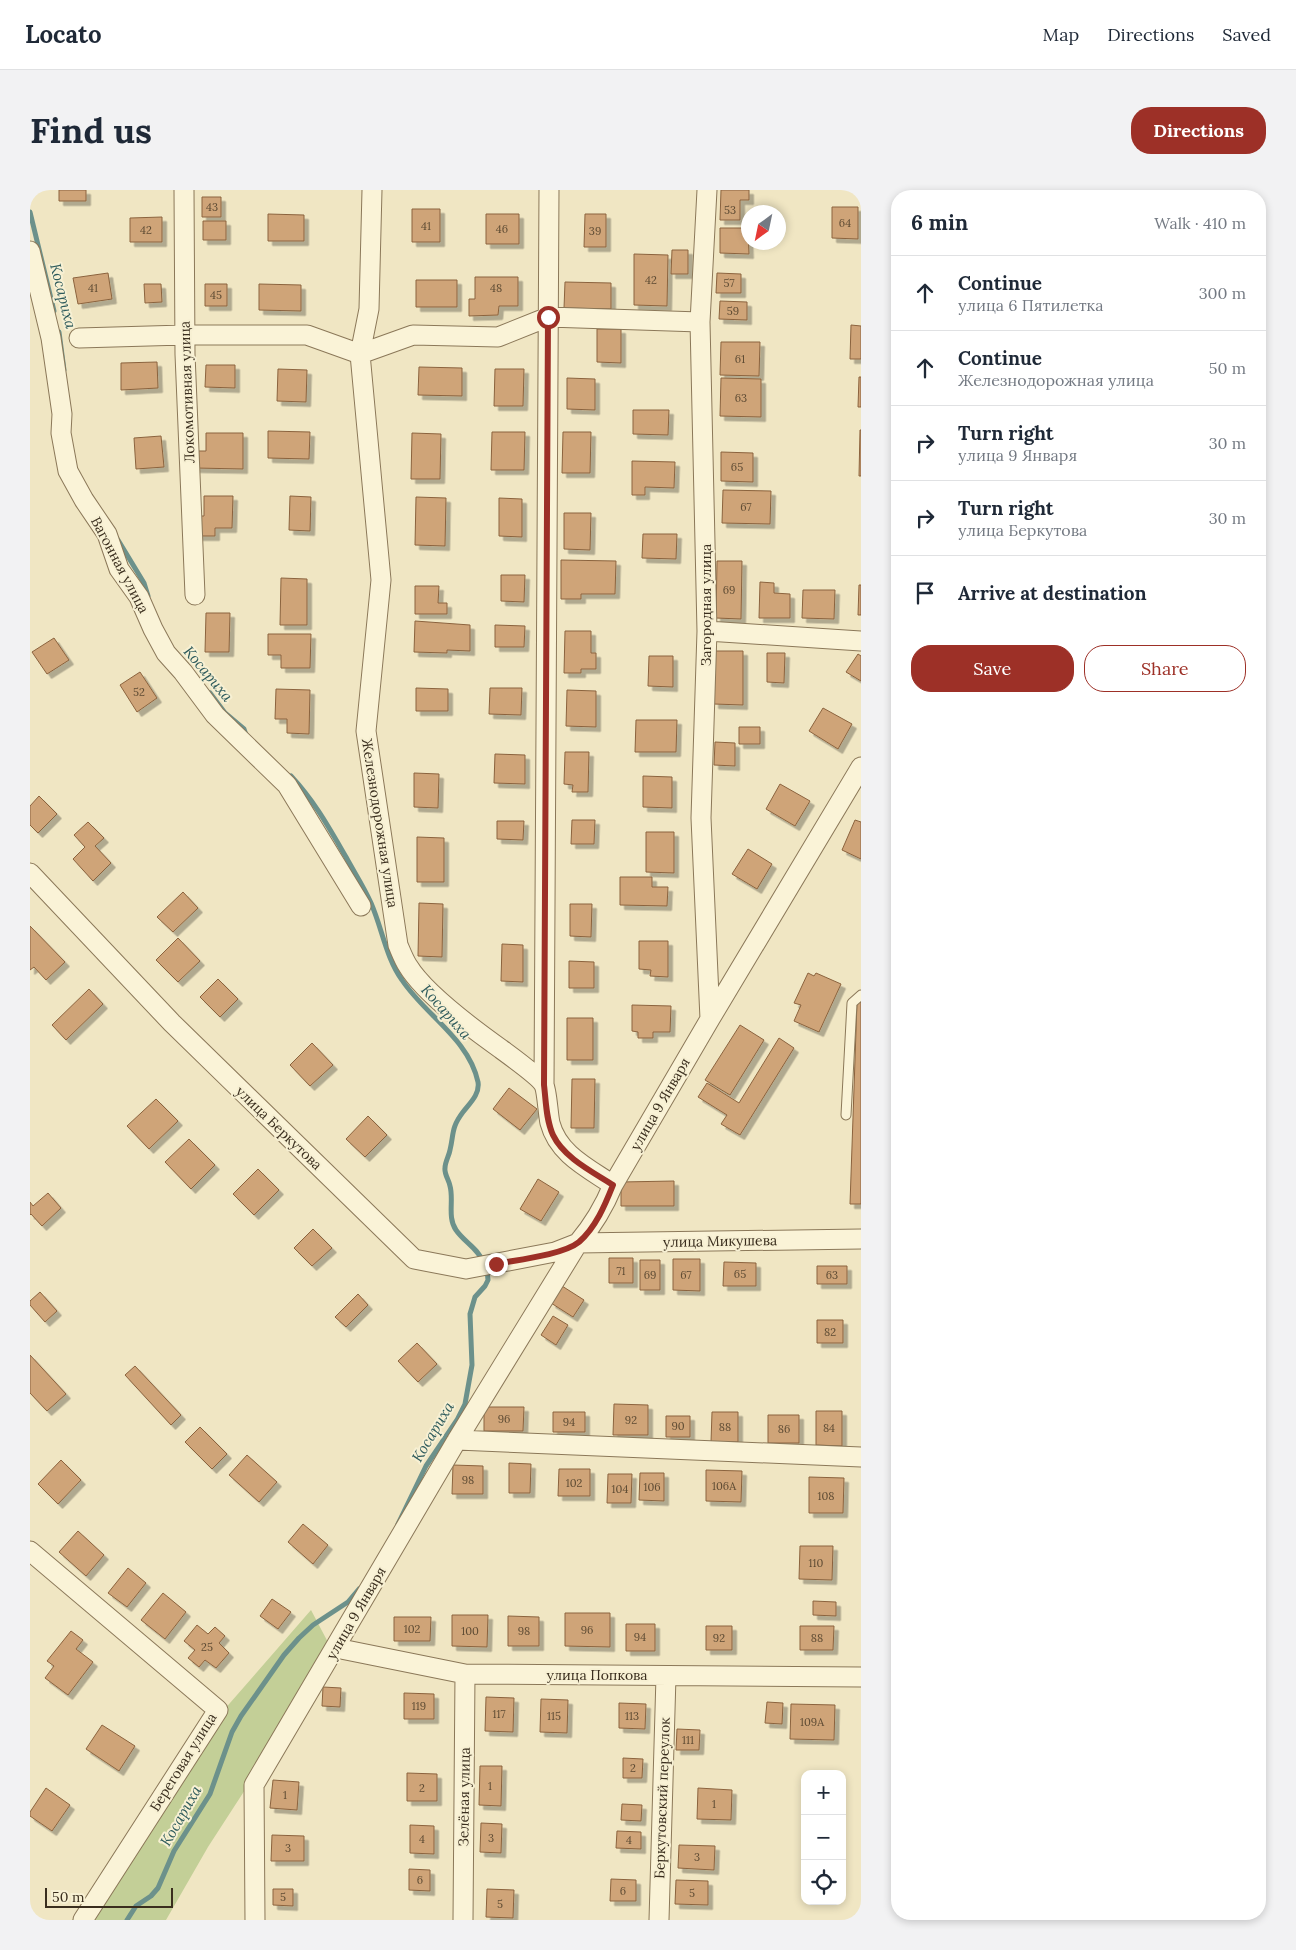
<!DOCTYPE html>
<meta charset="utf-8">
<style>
:root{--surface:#fff;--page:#f2f2f3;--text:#1f2937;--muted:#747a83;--line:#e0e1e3;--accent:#9d3027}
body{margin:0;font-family:Lora,serif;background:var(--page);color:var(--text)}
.controls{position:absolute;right:15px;bottom:15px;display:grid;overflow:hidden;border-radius:10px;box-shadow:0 2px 8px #0003}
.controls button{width:45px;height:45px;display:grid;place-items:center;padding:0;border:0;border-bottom:1px solid var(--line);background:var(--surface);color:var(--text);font:25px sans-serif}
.compass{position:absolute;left:711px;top:15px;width:45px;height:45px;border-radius:50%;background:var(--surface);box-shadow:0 2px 8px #0003;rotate:213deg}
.scale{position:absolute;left:15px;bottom:12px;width:128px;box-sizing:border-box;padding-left:5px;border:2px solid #3a2e1e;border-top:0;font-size:14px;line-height:18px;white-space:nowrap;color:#3a2e1e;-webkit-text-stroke:4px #f7f0d3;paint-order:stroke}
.stop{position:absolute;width:15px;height:15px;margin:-11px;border:4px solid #9d3027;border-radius:50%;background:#fff}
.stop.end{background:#9d3027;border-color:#fff;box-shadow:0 1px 5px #0008}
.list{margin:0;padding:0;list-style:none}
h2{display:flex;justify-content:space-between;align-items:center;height:65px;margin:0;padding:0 20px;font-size:21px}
h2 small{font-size:16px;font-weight:400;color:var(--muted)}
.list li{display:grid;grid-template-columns:32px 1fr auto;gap:15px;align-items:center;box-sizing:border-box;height:75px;padding:0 20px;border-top:1px solid var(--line)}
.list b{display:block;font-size:19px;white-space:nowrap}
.list p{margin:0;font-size:16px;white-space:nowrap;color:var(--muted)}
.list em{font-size:16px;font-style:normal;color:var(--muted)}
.actions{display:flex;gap:10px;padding:15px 20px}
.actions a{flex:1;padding:11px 0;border:1px solid var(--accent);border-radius:20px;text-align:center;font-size:18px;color:var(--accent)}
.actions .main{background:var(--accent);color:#fff}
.icon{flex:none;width:28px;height:28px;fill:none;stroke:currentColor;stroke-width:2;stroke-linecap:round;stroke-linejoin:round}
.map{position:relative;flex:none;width:831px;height:1730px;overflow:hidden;border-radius:20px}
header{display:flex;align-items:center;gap:30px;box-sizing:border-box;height:70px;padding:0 25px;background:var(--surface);border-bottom:1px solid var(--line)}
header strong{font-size:24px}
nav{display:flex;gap:28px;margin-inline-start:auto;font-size:18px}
.intro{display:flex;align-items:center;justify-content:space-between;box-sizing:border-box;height:120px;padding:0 30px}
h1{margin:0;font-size:35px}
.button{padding:12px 22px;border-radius:20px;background:var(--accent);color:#fff;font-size:18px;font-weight:700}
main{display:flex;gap:30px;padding:0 30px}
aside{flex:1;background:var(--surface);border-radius:20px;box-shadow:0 2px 8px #0003}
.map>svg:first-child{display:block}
</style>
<header>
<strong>Locato</strong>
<nav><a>Map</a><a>Directions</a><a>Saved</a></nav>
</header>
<div class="intro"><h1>Find us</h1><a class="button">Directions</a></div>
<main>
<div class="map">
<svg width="831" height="1730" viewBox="0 0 831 1730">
<defs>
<filter id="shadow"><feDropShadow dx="4.5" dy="4.5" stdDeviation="0" flood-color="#0004"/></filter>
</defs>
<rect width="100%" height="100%" fill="#f0e6c3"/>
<!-- green -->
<path fill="#c3cf97" d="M281 1420 301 1458 235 1569 178 1657 136 1730H42L193 1521Z"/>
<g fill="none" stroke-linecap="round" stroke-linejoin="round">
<!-- stream -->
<path stroke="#6c918b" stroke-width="5" d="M0 22 24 121
M29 142 34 180
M88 350 114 393 118 406
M180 503 195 523 214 539 216 545
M261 586C285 612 298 636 316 667 324 682 334 697 341 713 352 738 356 768 372 790 395 825 439 849 448 892 450 904 440 913 433 922 421 938 424 943 420 960 419 966 415 972 415 978 414 984 419 990 420 996 424 1010 417 1027 426 1040 434 1052 448 1058 453 1072
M368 1334 396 1276 427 1230 435 1214 442 1175 440 1124 445 1107 455 1096 458 1090 457 1079
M97 1730 106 1716 121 1706 128 1698 144 1661 180 1604 202 1542 211 1526 254 1465 269 1448 283 1435 318 1412 329 1399"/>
</g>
<!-- building -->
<path fill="#cfa478" stroke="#8b633e" filter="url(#shadow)" d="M29 0H56V11H29Z
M691 0H719V10H710V30H690Z
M172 7H191V27H172Z
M802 17H828V49L802 48Z
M382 19H410V52H382Z
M238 24 274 25V51H238Z
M456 24H489V54H456Z
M555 24H576V57H554Z
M132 27V52H100V28Z
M173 31H196V50H173Z
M690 38H718L719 64 690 63Z
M642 60H658V84H641Z
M604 64 638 65 637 116 604 115Z
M78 83 82 109 48 114 43 88Z
M687 83 711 84V103H686Z
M445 87H488V116H469L468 125 439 126V109H445Z
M386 90H427V117H386Z
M535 92 581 93V119L534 118Z
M114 94H131L132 112 115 113Z
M175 94H197V116H175Z
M229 94 271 95V121L229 120Z
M690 111 717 112V130L689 129Z
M821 135 831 136V169H820Z
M567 139H591V173L567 172Z
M691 152H730L729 186 690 185Z
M127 172 128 198 91 200V173Z
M176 175H205V198L175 197Z
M389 177 432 178V206L388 205Z
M248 179 277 180 276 212 247 211Z
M465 179H494L493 216H464Z
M829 187H831V217H828Z
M537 188 565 189V220L537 219Z
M691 188 731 189V227L690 226Z
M603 220H639L638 245 603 244Z
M830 240H831V286H829Z
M238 241 280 242 279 269 238 268Z
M462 242H495L494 280H461Z
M533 242H561L560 283H532Z
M176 243H213V279L165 278V261H176Z
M382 243 411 244 410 289H381Z
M131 246 134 277 106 279 104 248Z
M691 262 723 263V292L691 291Z
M602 271 645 272 644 298 615 297V305H602Z
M693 300 741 301 740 334 692 333Z
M174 306H203L202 338H185V346H168V326H174Z
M260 306 281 307 280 341 259 340Z
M386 307 416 308 415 356 385 355Z
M469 308 492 309V347L469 346Z
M534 323H561L560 360 534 359Z
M613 344H647L646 369 612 368Z
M531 370 586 371 585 404H551V409H531Z
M687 371H712L711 429 686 428Z
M471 385H495L494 412 471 411Z
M251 388 277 389V435H250Z
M730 392 744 393V403L760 404V428H729Z
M829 395H831V425H828Z
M385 396H409L408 413H417V424H385Z
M773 400H805L804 429 772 428Z
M176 423H200L199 462H175Z
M385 431 440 435V461L417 460V463L384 462Z
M465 435 495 436 494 457H465Z
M535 441H561V463H566V479H551V483H534Z
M238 444H281L280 478H251V465H238Z
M24 448 39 470 17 484 2 462Z
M685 461H713V515L684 514Z
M737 463H755L754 493 737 492Z
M828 464 831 466V491L816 482Z
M619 466H643V497L618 496Z
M110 482 127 508 107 522 90 495Z
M386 498 418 499V521H386Z
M460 498H492L491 525 459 524Z
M246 499 280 500 279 544 257 543V529H245Z
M537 500 566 501V537L536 536Z
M793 518 822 534 808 559 779 541Z
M606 530H647L646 562H605Z
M709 537H730V554H709Z
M685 552 705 553V576L684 575Z
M535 562H559L558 602H542L543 595 534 594Z
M465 564 495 565V594L464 593Z
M384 583 409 584 408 618 384 617Z
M613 586 642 587V618L613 617Z
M750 594 780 611 765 636 736 619Z
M9 606 27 624 8 643 0 635V616Z
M542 630H565L564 654H541Z
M825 630 831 632V669L812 660Z
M467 631H494L493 650 467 649Z
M58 632 74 648 65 656 81 673 63 691 43 669 55 657 44 645Z
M616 642H644V683L616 682Z
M387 647 414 648V692H387Z
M718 659 742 674 727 699 702 684Z
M590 687H622V697H638L637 716 590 715Z
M153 702 168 718 143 742 127 727Z
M389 713 413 714 412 767 388 766Z
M540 714H562L561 747 540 746Z
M0 736 35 772 16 790 4 777 0 780Z
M148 748 170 771 148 792 126 770Z
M609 751H638V787L620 786 621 780 609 779Z
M472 754 493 755V792L471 791Z
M539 771 564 772V798H539Z
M778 783 784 786 786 783 811 794 789 842 764 831 771 815 764 813Z
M188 789 208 809 190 827 170 807Z
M59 799 73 814 36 850 22 835Z
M827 812H831V1014H820Z
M602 815 641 816 640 842H623V848H608V842L602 841Z
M537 828H563V870H537Z
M710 835 734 850 700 905 675 890Z
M749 848 764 858 710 945 691 934 697 925 668 907 677 893 709 913Z
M282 853 303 875 280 896 260 875Z
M542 889H565L564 938H541Z
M479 898 507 919 490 940 463 919Z
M126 909 148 931 119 959 97 936Z
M338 926 357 945 335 967 316 949Z
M159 949 185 975 161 999 135 972Z
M228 979 249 1000 224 1025 203 1004Z
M508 989 529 1002 511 1031 490 1019Z
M644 991V1016H591V992Z
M18 1003 31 1018 12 1036 1 1024 0 1025V1012L3 1016Z
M283 1039 302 1058 282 1076 264 1058Z
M579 1068H603V1093H579Z
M643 1069H670V1101L643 1100Z
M610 1070H630V1100H610Z
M694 1072 726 1073V1096H693Z
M787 1076H817V1094H787Z
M532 1096 554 1110 543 1127 521 1113Z
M10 1102 27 1121 15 1132 0 1115V1111Z
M328 1104 338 1115 316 1137 305 1127Z
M523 1126 538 1135 526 1155 511 1145Z
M787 1130H813V1153H787Z
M387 1153 407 1174 388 1192 368 1171Z
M0 1165 36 1204 17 1221 0 1203Z
M105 1176 151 1225 141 1235 95 1185Z
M584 1214 618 1215V1245H583Z
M454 1217H494L493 1241H454Z
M786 1221H812V1256L786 1255Z
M523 1222H555V1242H523Z
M682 1222H708V1252H681Z
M738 1225H769V1253H738Z
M636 1226H660V1247H636Z
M170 1237 197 1264 182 1279 155 1252Z
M217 1265 247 1292 229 1312 199 1285Z
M31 1270 51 1290 28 1314 8 1294Z
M479 1273 501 1274 500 1303H479Z
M423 1275 453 1276V1304H422Z
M529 1279H560V1306H528Z
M676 1280 712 1281 711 1312 676 1311Z
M610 1283H634V1311L609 1310Z
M578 1284H602L601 1313H577Z
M779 1287 814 1288 813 1323H779Z
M273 1334 298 1355 283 1374 258 1352Z
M48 1341 74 1365 56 1386 29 1362Z
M770 1356H803L802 1390 769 1389Z
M98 1378 116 1393 97 1417 78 1403Z
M133 1403 156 1422 135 1449 111 1430Z
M242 1409 261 1422 248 1439 230 1426Z
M783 1411 806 1412V1426L783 1425Z
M535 1423H580V1457L535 1456Z
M422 1425H458L457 1457 422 1456Z
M478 1426 509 1427V1456H478Z
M364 1427H401L400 1451H364Z
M596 1434H625V1461H596Z
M167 1435 178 1444 185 1437 195 1446 189 1453 199 1463 186 1478 175 1470 169 1477 158 1468 165 1460 154 1451Z
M676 1436H702V1460H676Z
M770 1436H804L803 1460H770Z
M41 1441 53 1450 46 1459 63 1472 38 1505 15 1488 24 1476 17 1471Z
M293 1497 311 1498 310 1517 292 1516Z
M374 1503 404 1504V1529H374Z
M456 1507 484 1508 483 1542 455 1541Z
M511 1509 538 1510 537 1543 510 1542Z
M737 1512 753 1513 752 1534 735 1533Z
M589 1513 616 1514 615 1539 589 1538Z
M761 1514 805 1515 804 1550 760 1549Z
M72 1535 105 1556 89 1581 56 1559Z
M647 1539 670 1540 669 1560H646Z
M593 1568 613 1569 612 1588H593Z
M450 1576H472L471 1616 449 1615Z
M377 1583 407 1584V1611H377Z
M243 1590 269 1592 267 1620 240 1618Z
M16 1598 40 1615 22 1641 0 1626V1622Z
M668 1598 702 1600 701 1630 667 1629Z
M592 1614 612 1615 611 1631 591 1630Z
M451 1633 472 1634 471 1663 450 1662Z
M380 1635 404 1636V1664L380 1663Z
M587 1641 611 1642V1659L586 1658Z
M242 1645 274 1646V1671H241Z
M649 1655 685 1656 684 1680 648 1678Z
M379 1679 400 1680V1701L379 1700Z
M581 1689 606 1690V1711H580Z
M646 1690 678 1691V1715L645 1714Z
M243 1699H263V1716L243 1715Z
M457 1699 484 1700 483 1728 456 1727Z"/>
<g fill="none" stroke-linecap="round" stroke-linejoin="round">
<defs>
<path id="service" d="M816 925 822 813 831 805"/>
<path id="minor" d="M154 0 155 164 165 405
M342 0 339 119 330 164 351 390 336 541 368 755C371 762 374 770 378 776 395 804 443 839 471 859 479 865 510 887 514 895 517 901 518 924 520 933 528 964 558 978 583 995
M677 0 670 132 677 441 671 628 680 829
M0 61 21 148 32 224 31 243 38 281 54 310 77 344 89 379 109 407 123 439 136 463 153 482 185 525 257 595 331 716
M49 148 154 145H277L330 164 383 145 468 147 518 127 670 132
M677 441 831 451
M0 683 142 833 384 1069 436 1079 525 1062 548 1053 831 1049
M514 895 519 0
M427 1250 831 1267
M0 1361 188 1520 53 1730
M306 1458 435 1484 831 1487
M225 1730 224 1595 427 1250 548 1053C564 1034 574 1017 583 995L680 829 831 577
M433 1730 435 1484
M629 1730 636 1486"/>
</defs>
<!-- service casing -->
<use href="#service" stroke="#8b7859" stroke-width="11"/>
<!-- minor casing -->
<use href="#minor" stroke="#8b7859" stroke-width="21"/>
<!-- service -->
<use href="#service" stroke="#faf3d7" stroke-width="9"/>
<!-- minor -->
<use href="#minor" stroke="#faf3d7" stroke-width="19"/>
</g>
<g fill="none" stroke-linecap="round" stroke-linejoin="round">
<!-- route -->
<path stroke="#9d3027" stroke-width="6" d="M466 1074C486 1070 533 1065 549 1052 566 1037 575 1015 583 995 563 982 534 968 523 945 516 930 516 911 514 895L518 127"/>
</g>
<g text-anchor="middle" stroke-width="4" stroke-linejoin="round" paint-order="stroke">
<!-- number labels -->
<g font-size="11" fill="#5f4c34">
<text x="182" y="21">43</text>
<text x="700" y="24">53</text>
<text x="815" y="37">64</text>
<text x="396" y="40">41</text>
<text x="472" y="43">46</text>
<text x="116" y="44">42</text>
<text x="565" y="45">39</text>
<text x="621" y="94">42</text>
<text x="699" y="97">57</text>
<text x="63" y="102">41</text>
<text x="466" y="102">48</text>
<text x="186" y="109">45</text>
<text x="703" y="125">59</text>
<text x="710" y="173">61</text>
<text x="711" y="212">63</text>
<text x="707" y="281">65</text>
<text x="716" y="321">67</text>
<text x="699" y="404">69</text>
<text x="109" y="506">52</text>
<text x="591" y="1085">71</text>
<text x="710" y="1088">65</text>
<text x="620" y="1089">69</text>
<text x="656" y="1089">67</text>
<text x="802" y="1089">63</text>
<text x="800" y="1146">82</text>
<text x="474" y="1233">96</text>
<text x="601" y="1234">92</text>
<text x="539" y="1236">94</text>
<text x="648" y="1240">90</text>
<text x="695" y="1241">88</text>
<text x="799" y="1242">84</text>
<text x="754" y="1243">86</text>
<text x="438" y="1294">98</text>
<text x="544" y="1297">102</text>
<text x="694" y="1300">106А</text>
<text x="622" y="1301">106</text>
<text x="590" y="1303">104</text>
<text x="796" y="1310">108</text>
<text x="786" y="1377">110</text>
<text x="382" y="1443">102</text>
<text x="557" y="1444">96</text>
<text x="440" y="1445">100</text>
<text x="494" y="1445">98</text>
<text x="610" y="1451">94</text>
<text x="689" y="1452">92</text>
<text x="787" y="1452">88</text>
<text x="177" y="1461">25</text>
<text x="389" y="1520">119</text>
<text x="469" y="1528">117</text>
<text x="524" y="1530">115</text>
<text x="602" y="1530">113</text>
<text x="782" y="1536">109А</text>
<text x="658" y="1554">111</text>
<text x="603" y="1582">2</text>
<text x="460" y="1600">1</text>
<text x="392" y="1602">2</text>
<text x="255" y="1609">1</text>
<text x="684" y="1618">1</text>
<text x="461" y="1652">3</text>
<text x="392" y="1653">4</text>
<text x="599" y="1654">4</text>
<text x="258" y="1662">3</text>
<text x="667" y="1671">3</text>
<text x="390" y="1694">6</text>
<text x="593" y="1705">6</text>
<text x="662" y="1707">5</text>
<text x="253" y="1711">5</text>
<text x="470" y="1718">5</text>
</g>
<!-- street labels -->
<g font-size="14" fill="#3a2e1e" stroke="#f7f0d3">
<text transform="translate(157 202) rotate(-92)" y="5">Локомотивная улица</text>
<text transform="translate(90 375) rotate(62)" y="5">Вагонная улица</text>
<text transform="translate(676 415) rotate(-90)" y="5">Загородная улица</text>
<text transform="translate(350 633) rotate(81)" y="5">Железнодорожная улица</text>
<text transform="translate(630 914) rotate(-60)" y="5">улица 9 Января</text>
<text transform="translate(249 938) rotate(44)" y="5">улица Беркутова</text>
<text transform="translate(690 1051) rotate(-1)" y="5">улица Микушева</text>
<text transform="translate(326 1423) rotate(-60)" y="5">улица 9 Января</text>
<text x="567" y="1490">улица Попкова</text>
<text transform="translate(153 1572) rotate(-58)" y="5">Береговая улица</text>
<text transform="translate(434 1607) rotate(-89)" y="5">Зелёная улица</text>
<text transform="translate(632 1608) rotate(-88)" y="5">Беркутовский переулок</text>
</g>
<!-- water labels -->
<g font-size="15" font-style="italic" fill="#2d5a5b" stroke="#f7f0d3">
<text transform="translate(33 106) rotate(76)" y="5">Косариха</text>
<text transform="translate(178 484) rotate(50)" y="5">Косариха</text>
<text transform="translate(416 822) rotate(49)" y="5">Косариха</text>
<text transform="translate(403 1242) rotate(-59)" y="5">Косариха</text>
<text transform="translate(151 1626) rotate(-60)" y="5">Косариха</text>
</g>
</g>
</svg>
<div class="controls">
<button>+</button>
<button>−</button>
<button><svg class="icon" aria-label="locate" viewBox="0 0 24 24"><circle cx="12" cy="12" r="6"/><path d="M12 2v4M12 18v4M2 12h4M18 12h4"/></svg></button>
</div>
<svg class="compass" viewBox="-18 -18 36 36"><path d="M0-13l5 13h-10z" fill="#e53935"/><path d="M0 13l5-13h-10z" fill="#747a83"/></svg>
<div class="scale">50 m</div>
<div class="stop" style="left:518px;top:127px"></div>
<div class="stop end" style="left:466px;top:1074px"></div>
</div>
<aside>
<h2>6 min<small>Walk · 410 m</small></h2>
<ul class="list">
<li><svg class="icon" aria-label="ahead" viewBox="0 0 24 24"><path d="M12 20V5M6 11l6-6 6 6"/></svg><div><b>Continue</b><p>улица 6 Пятилетка</p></div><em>300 m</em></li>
<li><svg class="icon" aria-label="ahead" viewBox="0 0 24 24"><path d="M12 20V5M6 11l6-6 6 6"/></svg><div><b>Continue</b><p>Железнодорожная улица</p></div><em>50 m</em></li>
<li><svg class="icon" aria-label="right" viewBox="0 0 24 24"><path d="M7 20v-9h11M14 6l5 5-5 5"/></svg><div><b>Turn right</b><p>улица 9 Января</p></div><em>30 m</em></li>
<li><svg class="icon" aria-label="right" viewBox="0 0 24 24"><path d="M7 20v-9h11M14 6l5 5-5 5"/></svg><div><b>Turn right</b><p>улица Беркутова</p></div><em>30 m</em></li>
<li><svg class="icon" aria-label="arrive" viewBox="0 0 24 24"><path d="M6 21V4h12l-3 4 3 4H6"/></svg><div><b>Arrive at destination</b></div></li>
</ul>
<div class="actions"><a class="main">Save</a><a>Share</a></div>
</aside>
</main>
